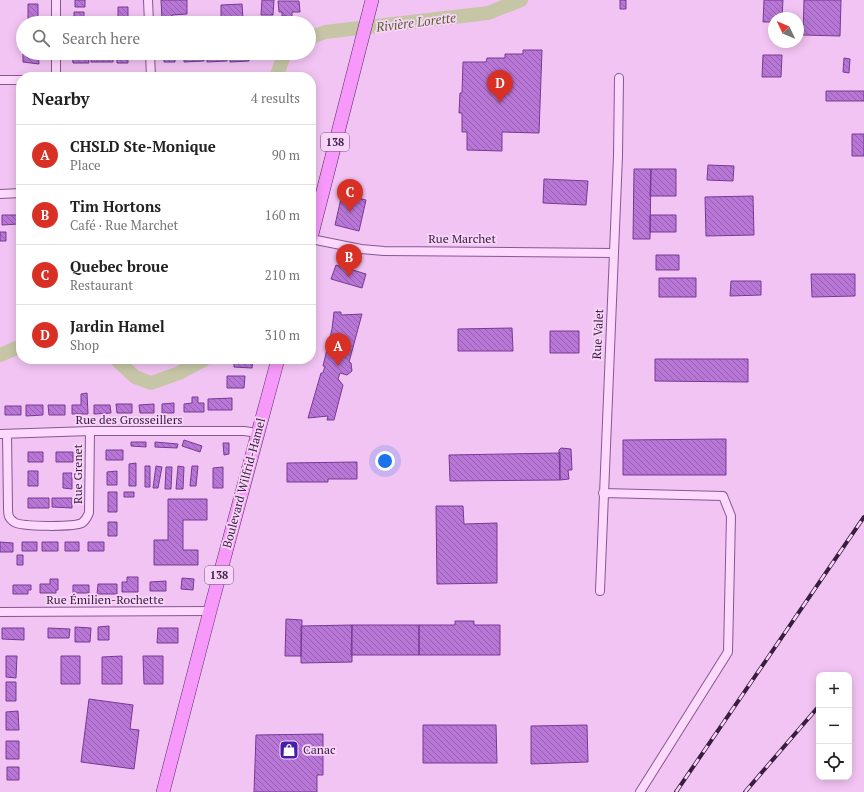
<!DOCTYPE html>
<meta charset="utf-8">
<style>
:root{--surface:#fff;--page:#f6f6f6;--text:#222;--muted:#767676;--line:#e0e0e0;--accent:#d93025}
body{margin:0;font-family:"PT Serif",serif;background:var(--page);color:var(--text)}
.controls{position:absolute;right:12px;bottom:12px;display:grid;overflow:hidden;border-radius:8px;box-shadow:0 2px 10px #0003}
.controls button{width:36px;height:36px;display:grid;place-items:center;padding:0;border:0;border-bottom:1px solid var(--line);background:var(--surface);color:var(--text);font:20px sans-serif}
.compass{position:absolute;left:768px;top:12px;width:36px;height:36px;border-radius:50%;background:var(--surface);box-shadow:0 2px 10px #0003;rotate:314deg}
.you{position:absolute;left:385px;top:461px;width:14px;height:14px;margin:-10px;border:3px solid #fff;border-radius:50%;background:#1a73e8;box-shadow:0 0 0 6px #1a73e833}
.badge{display:grid;place-items:center;width:26px;height:26px;border-radius:50%;background:var(--accent);color:#fff;font-size:13px;font-weight:700}
.pin{position:absolute;translate:-50% -33px;filter:drop-shadow(0 1px 2px #0008)}
.pin::after{content:'';position:absolute;top:21px;width:14px;height:12px;background:inherit;clip-path:polygon(0 0,100% 0,50% 100%)}
.list{margin:0;padding:0;list-style:none}
h2{display:flex;justify-content:space-between;align-items:center;height:52px;margin:0;padding:0 16px;font-size:17px}
h2 small{font-size:13px;font-weight:400;color:var(--muted)}
.list li{display:grid;grid-template-columns:26px 1fr auto;gap:12px;align-items:center;box-sizing:border-box;height:60px;padding:0 16px;border-top:1px solid var(--line)}
.list b{display:block;font-size:15px;white-space:nowrap}
.list p{margin:0;font-size:13px;white-space:nowrap;color:var(--muted)}
.list em{font-size:13px;font-style:normal;color:var(--muted)}
.icon{flex:none;width:22px;height:22px;fill:none;stroke:currentColor;stroke-width:2;stroke-linecap:round;stroke-linejoin:round}
.map{position:relative;flex:none;width:864px;height:792px;overflow:hidden}
.search{position:absolute;background:var(--surface);box-shadow:0 2px 10px #0003;left:16px;top:16px;width:300px;height:44px;display:flex;align-items:center;gap:10px;box-sizing:border-box;padding:0 14px;border-radius:22px;color:var(--muted);font-size:15px}
.panel{position:absolute;background:var(--surface);box-shadow:0 2px 10px #0003;left:16px;top:72px;width:300px;height:292px;border-radius:16px}
.map>svg:first-child{display:block}
</style>
<div class="map">
<svg width="864" height="792" viewBox="0 0 864 792">
<defs>
<pattern id="building-back-hatch" width="6" height="6" patternUnits="userSpaceOnUse"><rect width="6" height="6" fill="#b876d6"/><path d="M-1 5l2 2M0 0l6 6M5-1l2 2" fill="none" stroke="#9660af"/></pattern>
</defs>
<rect width="100%" height="100%" fill="#f2c4f3"/>
<g fill="none" stroke-linecap="round" stroke-linejoin="round">
<!-- river -->
<path stroke="#c6c6a7" stroke-width="14" d="M309 38 325 32 488 13 521 0
M276 77 285 53
M0 355 21 346
M116 359 135 377 151 383 179 373 205 359"/>
</g>
<!-- building -->
<path fill="url(#building-back-hatch)" stroke="#763a94" d="M75 0H85V7H75Z
M161 0H187V14L172 15V20H162Z
M262 0H274L273 15H261Z
M620 0H626V9H620Z
M764 0H783L782 18H774V22H763Z
M804 0H841L840 36 803 35Z
M278 1H299L300 12H292V20H287V16H282V12H279Z
M28 4H38V19H28Z
M242 4 243 18H221V5Z
M118 7H128V23H118Z
M74 12H84V23H74Z
M23 49V53H38L39 64 23 62Z
M523 50H542L539 133 502 132V151L467 150V132H462V113H459L460 93H462L463 62H486L487 58H505V54H523Z
M72 53 88 54 89 63H73Z
M91 53H113V62H91Z
M117 53H128V63H117Z
M164 53H175V62H164Z
M184 53H204V61L184 62Z
M207 53H227V61L207 62Z
M230 53H249V61L230 62Z
M254 53H267V55L263 56V58H254Z
M763 55H782L781 77H762Z
M844 58 850 59 849 73 843 72Z
M826 91H864V101H826Z
M17 100H21V110H17Z
M852 134H864V156H852Z
M708 165 734 166 733 181 707 180Z
M634 169H651L650 239H633Z
M651 169H676V196H650Z
M544 179 588 181 586 205 543 203Z
M342 194 366 200 359 231 335 225Z
M753 196 754 235 706 236 705 197Z
M2 215H18V224L2 225Z
M650 215H676V232H650Z
M0 232H6V241H0Z
M656 255H679V270H656Z
M336 265 366 274 362 288 331 279Z
M811 274H855V296L812 297Z
M659 278H696V297H659Z
M731 281H761V295L730 296Z
M334 312H341V315L362 314 349 362 351 363 352 371 347 375 340 373 338 379 343 385 334 420H327L328 416 308 418 321 373H323L325 366H323L332 329Z
M512 328 513 351H458V329Z
M550 331H579V353H550Z
M234 359H253L252 368 234 367Z
M655 359H748V382L655 381Z
M227 376H245L244 388H227Z
M87 393 88 414H72V405H81V394Z
M192 397H198V403H204V412H184V404L192 403Z
M232 398V410H208V399Z
M174 403V413H162V404Z
M116 404H132V413H117Z
M154 404V413H140L139 405Z
M26 405H43V415L26 416Z
M48 405H65V415H49Z
M94 405H110L111 413 94 414Z
M5 406H21V415H5Z
M726 439V475H623V440Z
M184 440 202 446 200 452 182 446Z
M131 442H146V447L131 446Z
M155 442 178 444 177 448 155 447Z
M223 443H229V454L224 455Z
M561 448 571 449 572 470H568L569 479 560 480 559 450Z
M106 450H123V460H106Z
M28 452H43V462H28Z
M56 452H73V462H56Z
M560 453V480L450 481 449 455Z
M357 462V479H328V482H287V463Z
M136 463V486H129V464Z
M145 466H150V487H145Z
M156 466 162 467 158 488H153Z
M178 466 184 467 183 489H176Z
M192 466H198L196 486H190Z
M166 467H172L171 489H165Z
M223 467V488H213V468Z
M28 471H38V486H28Z
M117 471V485H107V472Z
M63 473H72V489L63 488Z
M108 492H117V512H108Z
M124 492H134V497H124Z
M28 498H49V508H28Z
M52 498H72V508L52 507Z
M168 499H207V520H183V550H198V565H154V540H168Z
M436 506H463L464 524 497 523V583L437 584Z
M108 522H117V536H108Z
M0 542 13 543V552H0Z
M22 542H37V551H22Z
M42 542H58V551H42Z
M65 542H79V551H65Z
M88 542H104V551H88Z
M17 555H23V565H17Z
M127 577H138V592H122V582H127Z
M182 578 194 579 193 590 181 589Z
M50 579H58V590H56V593H40V584H50Z
M166 581V591H150V582Z
M98 584H117V594H97Z
M13 585H31V590H28V594H13Z
M73 585H89V593H73Z
M286 619 302 620 301 656H285Z
M455 621H474V625H500V655H419V625H455Z
M352 625V662L301 663V626Z
M352 625H419V655H351Z
M109 626V640H98V627Z
M75 627 91 628 90 642H75Z
M2 628H24V640L2 639Z
M48 628 70 629 69 638H48Z
M158 628H178V643H157Z
M6 656H17L16 678 6 677Z
M61 656H80V684H61Z
M122 656V684H102V657Z
M143 656H163V684H144Z
M6 682H16V701H6Z
M89 699 133 705 130 729 139 730 134 769 81 762Z
M18 711 19 730H6V712Z
M423 725H496L497 763H423Z
M587 725 588 762 531 764V726Z
M323 734V775H317V792H254L256 735Z
M6 741H19V759H6Z
M7 767H19V780H7Z"/>
<g fill="none" stroke-linecap="round" stroke-linejoin="round">
<defs>
<path id="minor" d="M148 0 149 23
M56 23V0
M150 53 151 77
M56 77V53
M0 80H21
M0 194 21 193
M311 239 361 249 384 251 614 253
M0 434 90 431H244L258 433
M7 434 8 508C8 514 8 518 14 522 21 527 74 527 82 523 86 520 87 517 89 513L90 431
M603 493 723 496 731 516 728 652 640 792
M600 591 618 156 619 78
M0 612 210 611"/>
<path id="primary" d="M311 238 372 0
M163 792 211 607 278 359"/>
</defs>
<!-- minor casing -->
<use href="#minor" stroke="#865891" stroke-width="10"/>
<!-- primary casing -->
<use href="#primary" stroke="#522c5f" stroke-width="14"/>
<!-- minor -->
<use href="#minor" stroke="#fcd9fd" stroke-width="8"/>
<!-- primary -->
<use href="#primary" stroke="#f799fa" stroke-width="13"/>
<defs>
<path id="rail" d="M676 792 864 517
M745 792 819 706"/>
</defs>
<!-- rail casing -->
<use href="#rail" stroke="#371d3f" stroke-width="4"/>
<!-- rail -->
<use href="#rail" stroke="#f9d5fa" stroke-width="2.5" stroke-dasharray="8" stroke-linecap="butt"/>
</g>
<!-- icons -->
<defs>
<symbol id="shop-square" viewBox="-11 -11 22 22"><rect x="-9" y="-9" width="18" height="18" rx="4" fill="#4420a8" stroke="#f9d5fa"/><path d="M-5-2.5h2.3a2.7 3.5 0 0 1 5.4 0H5L5.5 6h-11ZM-1.5-2.5h3a1.5 2.3 0 0 0-3 0Z" fill="#fff"/></symbol>
</defs>
<g fill-rule="evenodd">
<use href="#shop-square" x="278" y="739" width="22" height="22"/>
</g>
<g text-anchor="middle" stroke-width="3.5" stroke-linejoin="round" paint-order="stroke">
<!-- shield labels -->
<g fill="#f9d5fa" stroke="#715477" stroke-width="1">
<rect x="321" y="133" width="28" height="18" rx="3"/>
<rect x="205" y="566" width="28" height="18" rx="3"/>
</g>
<g font-size="11" font-weight="bold" fill="#371d3f">
<text x="335" y="146">138</text>
<text x="219" y="579">138</text>
</g>
<!-- street labels -->
<g font-size="12" fill="#371d3f" stroke="#f9d5fa">
<text x="462" y="243">Rue Marchet</text>
<text transform="translate(598 334) rotate(-87)" y="4">Rue Valet</text>
<text x="129" y="424">Rue des Grosseillers</text>
<text transform="translate(78 474) rotate(-90)" y="4">Rue Grenet</text>
<text transform="translate(244 483) rotate(-75)" y="4">Boulevard Wilfrid-Hamel</text>
<text x="105" y="604">Rue Émilien-Rochette</text>
</g>
<!-- poi labels -->
<g font-size="12" fill="#371d3f" stroke="#f9d5fa" text-anchor="start">
<text x="303" y="754">Canac</text>
</g>
<!-- water labels -->
<g font-size="13" font-style="italic" fill="#55612b" stroke="#f9d5fa">
<text transform="translate(416 22) rotate(-7)" y="5">Rivière Lorette</text>
</g>
</g>
</svg>
<div class="controls">
<button>+</button>
<button>−</button>
<button><svg class="icon" aria-label="locate" viewBox="0 0 24 24"><circle cx="12" cy="12" r="6"/><path d="M12 2v4M12 18v4M2 12h4M18 12h4"/></svg></button>
</div>
<svg class="compass" viewBox="-18 -18 36 36"><path d="M0-13l5 13h-10z" fill="#e53935"/><path d="M0 13l5-13h-10z" fill="#767676"/></svg>
<div class="you"></div>
<div class="pin badge" style="left:338px;top:366px">A</div>
<div class="pin badge" style="left:349px;top:277px">B</div>
<div class="pin badge" style="left:350px;top:212px">C</div>
<div class="pin badge" style="left:500px;top:103px">D</div>
<div class="search"><svg class="icon" aria-label="search" viewBox="0 0 24 24"><circle cx="10" cy="10" r="6"/><path d="M15 15l6 6"/></svg>Search here</div>
<section class="panel">
<h2>Nearby<small>4 results</small></h2>
<ul class="list">
<li><span class="badge">A</span><div><b>CHSLD Ste-Monique</b><p>Place</p></div><em>90 m</em></li>
<li><span class="badge">B</span><div><b>Tim Hortons</b><p>Café · Rue Marchet</p></div><em>160 m</em></li>
<li><span class="badge">C</span><div><b>Quebec broue</b><p>Restaurant</p></div><em>210 m</em></li>
<li><span class="badge">D</span><div><b>Jardin Hamel</b><p>Shop</p></div><em>310 m</em></li>
</ul>
</section>
</div>
